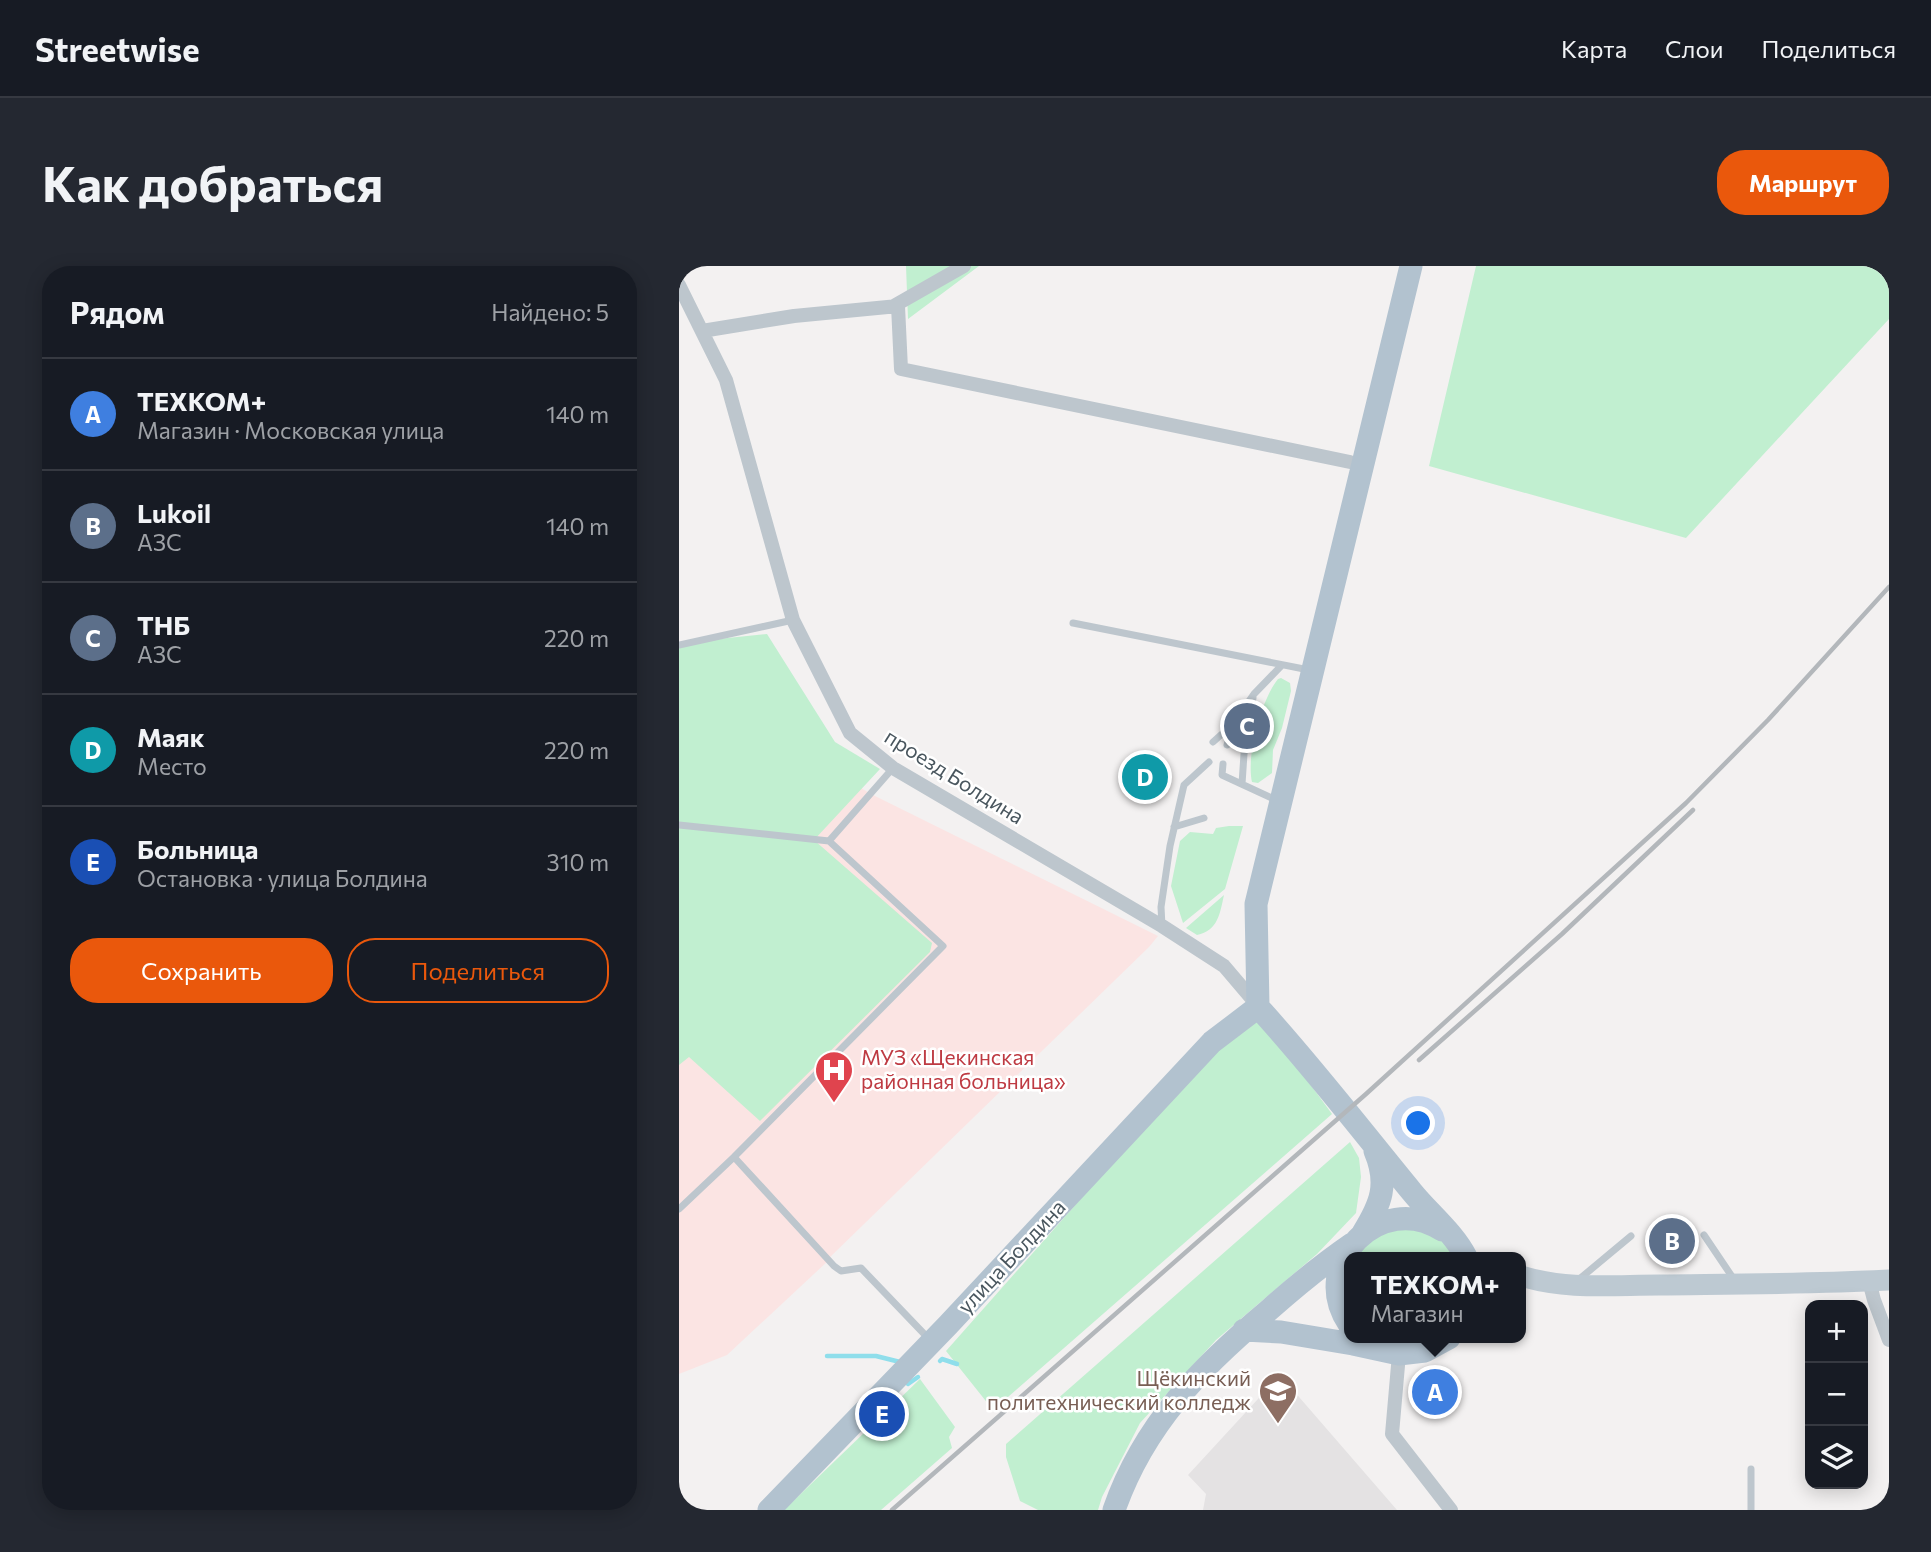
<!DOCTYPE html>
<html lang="ru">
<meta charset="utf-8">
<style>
:root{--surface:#171b24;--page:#242831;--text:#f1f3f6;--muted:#9ea1a6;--line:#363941;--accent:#ea580c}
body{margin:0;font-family:Commissioner,sans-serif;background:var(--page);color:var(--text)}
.controls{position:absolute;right:21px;bottom:21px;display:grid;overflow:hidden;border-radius:14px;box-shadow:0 4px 18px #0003}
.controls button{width:63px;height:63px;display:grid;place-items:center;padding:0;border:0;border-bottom:2px solid var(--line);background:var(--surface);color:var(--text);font:35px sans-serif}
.you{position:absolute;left:740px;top:858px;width:24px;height:24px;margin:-18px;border:5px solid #fff;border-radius:50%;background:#1a73e8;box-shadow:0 0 0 10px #1a73e833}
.badge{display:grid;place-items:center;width:46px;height:46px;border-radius:50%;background:var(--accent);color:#fff;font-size:23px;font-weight:700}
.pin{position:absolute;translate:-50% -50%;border:4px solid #fff;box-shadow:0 2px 7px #0006}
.popup{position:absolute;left:665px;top:986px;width:182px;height:91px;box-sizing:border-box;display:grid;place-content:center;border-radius:14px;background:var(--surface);filter:drop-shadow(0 2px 5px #0005);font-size:23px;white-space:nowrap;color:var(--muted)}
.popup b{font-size:26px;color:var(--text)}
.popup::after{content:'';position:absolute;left:50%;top:100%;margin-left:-14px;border:14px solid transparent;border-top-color:var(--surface)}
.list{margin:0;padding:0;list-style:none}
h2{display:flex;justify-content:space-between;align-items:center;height:91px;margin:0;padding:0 28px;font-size:30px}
h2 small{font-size:23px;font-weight:400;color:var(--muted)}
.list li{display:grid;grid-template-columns:46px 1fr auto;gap:21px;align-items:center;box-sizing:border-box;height:112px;padding:0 28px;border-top:2px solid var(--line)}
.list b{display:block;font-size:26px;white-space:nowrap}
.list p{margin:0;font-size:23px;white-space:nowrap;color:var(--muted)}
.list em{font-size:23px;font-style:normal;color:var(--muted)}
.actions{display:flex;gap:14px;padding:21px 28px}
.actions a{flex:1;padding:16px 0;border:2px solid var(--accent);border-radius:28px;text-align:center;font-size:24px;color:var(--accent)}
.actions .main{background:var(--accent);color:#fff}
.icon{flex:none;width:38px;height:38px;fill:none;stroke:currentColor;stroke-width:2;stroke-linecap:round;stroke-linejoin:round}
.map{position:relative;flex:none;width:1210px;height:1244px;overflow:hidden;border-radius:28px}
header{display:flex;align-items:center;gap:42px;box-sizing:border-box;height:98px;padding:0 35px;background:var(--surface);border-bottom:2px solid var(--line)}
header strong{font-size:33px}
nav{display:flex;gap:38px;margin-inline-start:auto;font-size:24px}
.intro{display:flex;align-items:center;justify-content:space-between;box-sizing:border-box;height:168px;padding:0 42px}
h1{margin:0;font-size:49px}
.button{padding:18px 32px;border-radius:28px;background:var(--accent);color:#fff;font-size:24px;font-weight:700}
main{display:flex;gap:42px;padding:0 42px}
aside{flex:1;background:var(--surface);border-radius:28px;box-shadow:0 4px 18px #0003}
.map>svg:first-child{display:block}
</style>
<header>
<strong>Streetwise</strong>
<nav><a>Карта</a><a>Слои</a><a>Поделиться</a></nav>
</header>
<div class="intro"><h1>Как добраться</h1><a class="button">Маршрут</a></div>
<main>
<aside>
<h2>Рядом<small>Найдено: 5</small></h2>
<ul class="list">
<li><span class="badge" style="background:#3f7fe0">A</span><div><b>ТЕХКОМ+</b><p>Магазин · Московская улица</p></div><em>140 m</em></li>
<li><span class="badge" style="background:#5c6f8a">B</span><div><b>Lukoil</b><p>АЗС</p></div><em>140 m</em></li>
<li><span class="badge" style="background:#5c6f8a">C</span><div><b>ТНБ</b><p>АЗС</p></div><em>220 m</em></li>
<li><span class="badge" style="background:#0f9aa8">D</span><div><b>Маяк</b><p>Место</p></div><em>220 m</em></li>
<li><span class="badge" style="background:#1a4fb4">E</span><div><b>Больница</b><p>Остановка · улица Болдина</p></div><em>310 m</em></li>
</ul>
<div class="actions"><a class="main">Сохранить</a><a>Поделиться</a></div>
</aside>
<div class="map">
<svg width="1210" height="1244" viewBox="0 0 1210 1244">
<rect width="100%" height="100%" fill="#f3f1f1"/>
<!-- education -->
<path fill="#e4e2e3" d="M601 1109 718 1244H524L527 1228 509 1209Z"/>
<!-- medical -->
<path fill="#fbe4e3" d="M131 491 192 528 479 670 470 681 147 995 150 994 48 1089 0 1108V515Z"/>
<!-- green -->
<path fill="#c1efd0" d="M227 0H300L229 53Z
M797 0H1210V53L1007 272 750 200Z
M88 368 156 476 201 503 135 574 253 677 251 686 81 855 10 791 0 799V377Z
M602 412 611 417 612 425 603 462 594 484 593 507 579 517 573 516C567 490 582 434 599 413Z
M550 560H564L546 623 504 657 492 620 501 575 511 566 534 568 537 562Z
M545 629C541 647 539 665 518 669L507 662Z
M579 747 653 848 314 1144 267 1085 537 780Z
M671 876 680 892 682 911 677 947 638 988 537 1074 461 1157 423 1231 419 1244H359L341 1235 327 1191V1178Z
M732 961 764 974 778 991H674L698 968Z
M241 1113 276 1161 270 1171 273 1182 202 1244H105Z"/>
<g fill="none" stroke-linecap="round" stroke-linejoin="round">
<!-- stream -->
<path stroke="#8fdeeb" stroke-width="4.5" d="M148 1090H197L221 1096
M261 1095 263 1093 278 1098
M229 1118 239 1111"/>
<!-- lane -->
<path stroke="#bdc6cd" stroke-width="7" d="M394 357 630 404
M0 379 114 354
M534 476 554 458 575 428 603 399
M548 479 554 459
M544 498 543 509 599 535
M563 518 565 488 574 432
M0 559 150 575 264 680 55 891 0 943
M495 561 525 552
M150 575 214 502
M483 660 482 641 491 580 505 519 530 496
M55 891 155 1000 162 1005 182 1002 250 1073
M1025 969 1056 1015
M898 1015 952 970
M1072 1244V1203"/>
<!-- street -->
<path stroke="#bdc6cd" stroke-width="14" d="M0 19 47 114 114 354 171 467 214 502 483 660 545 700 579 740
M213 41 285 0
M23 65 115 50 219 40 222 103 671 196
M1190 1015 1195 1034 1210 1074
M720 1088 713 1168 772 1244"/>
<!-- secondary -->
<path stroke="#bdc9d2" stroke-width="21" d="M842 1010C886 1024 934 1019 980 1019 1057 1018 1133 1018 1210 1014"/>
<!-- primary -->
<path stroke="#b2c2cf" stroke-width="23" d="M732 0 577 638 579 741C633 800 682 864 733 926 750 947 775 967 787 991
M684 967C702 938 710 918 696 885
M670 1058C629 998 702 924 763 964
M565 1064 602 1066 674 1078 720 1088 746 1085 770 1072
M90 1244 269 1059 533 776 579 741
M435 1244C465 1158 522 1101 590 1044 617 1020 644 998 673 978"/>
<!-- rail -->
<path stroke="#b3b7bb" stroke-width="4.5" d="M740 794 883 668 1014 544
M213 1244 687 828 1007 537 1089 454 1210 321"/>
</g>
<!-- icons -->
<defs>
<symbol id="hospital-pin" viewBox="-11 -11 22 30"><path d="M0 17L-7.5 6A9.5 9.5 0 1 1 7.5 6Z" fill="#e0444e" stroke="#fff"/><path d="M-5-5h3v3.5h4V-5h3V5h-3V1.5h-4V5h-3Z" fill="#fff"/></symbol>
<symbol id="university-pin" viewBox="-11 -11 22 30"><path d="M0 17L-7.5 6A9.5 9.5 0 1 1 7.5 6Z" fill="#8d6e63" stroke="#fff"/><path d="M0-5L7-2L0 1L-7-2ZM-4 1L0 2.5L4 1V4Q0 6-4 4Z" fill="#fff"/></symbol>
</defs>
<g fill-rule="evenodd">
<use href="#hospital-pin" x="133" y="782" width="44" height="60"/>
<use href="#university-pin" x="577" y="1103" width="44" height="60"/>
</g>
<g text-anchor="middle" stroke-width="5" stroke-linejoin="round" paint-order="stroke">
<!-- street labels -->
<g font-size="21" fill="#49565e" stroke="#fff">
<text transform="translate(275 511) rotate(32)" y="7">проезд Болдина</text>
<text transform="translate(333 991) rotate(-47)" y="7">улица Болдина</text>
</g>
<!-- health labels -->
<g font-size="21" fill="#be3a42" stroke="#fff" text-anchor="start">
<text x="182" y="799">МУЗ «Щекинская<tspan x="182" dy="24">районная больница»</tspan></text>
</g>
<!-- education labels -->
<g font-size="21" fill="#785e54" stroke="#fff" text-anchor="end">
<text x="572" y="1120">Щёкинский<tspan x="572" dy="24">политехнический колледж</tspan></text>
</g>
</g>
</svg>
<div class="controls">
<button>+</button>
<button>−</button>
<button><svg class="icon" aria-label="layers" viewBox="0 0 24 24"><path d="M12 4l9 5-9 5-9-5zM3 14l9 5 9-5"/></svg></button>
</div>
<div class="you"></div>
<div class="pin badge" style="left:756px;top:1126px;background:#3f7fe0">A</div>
<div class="popup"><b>ТЕХКОМ+</b>Магазин</div>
<div class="pin badge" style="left:993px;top:975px;background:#5c6f8a">B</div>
<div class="pin badge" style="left:568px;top:460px;background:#5c6f8a">C</div>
<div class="pin badge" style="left:466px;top:511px;background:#0f9aa8">D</div>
<div class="pin badge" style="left:203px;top:1148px;background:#1a4fb4">E</div>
</div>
</main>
